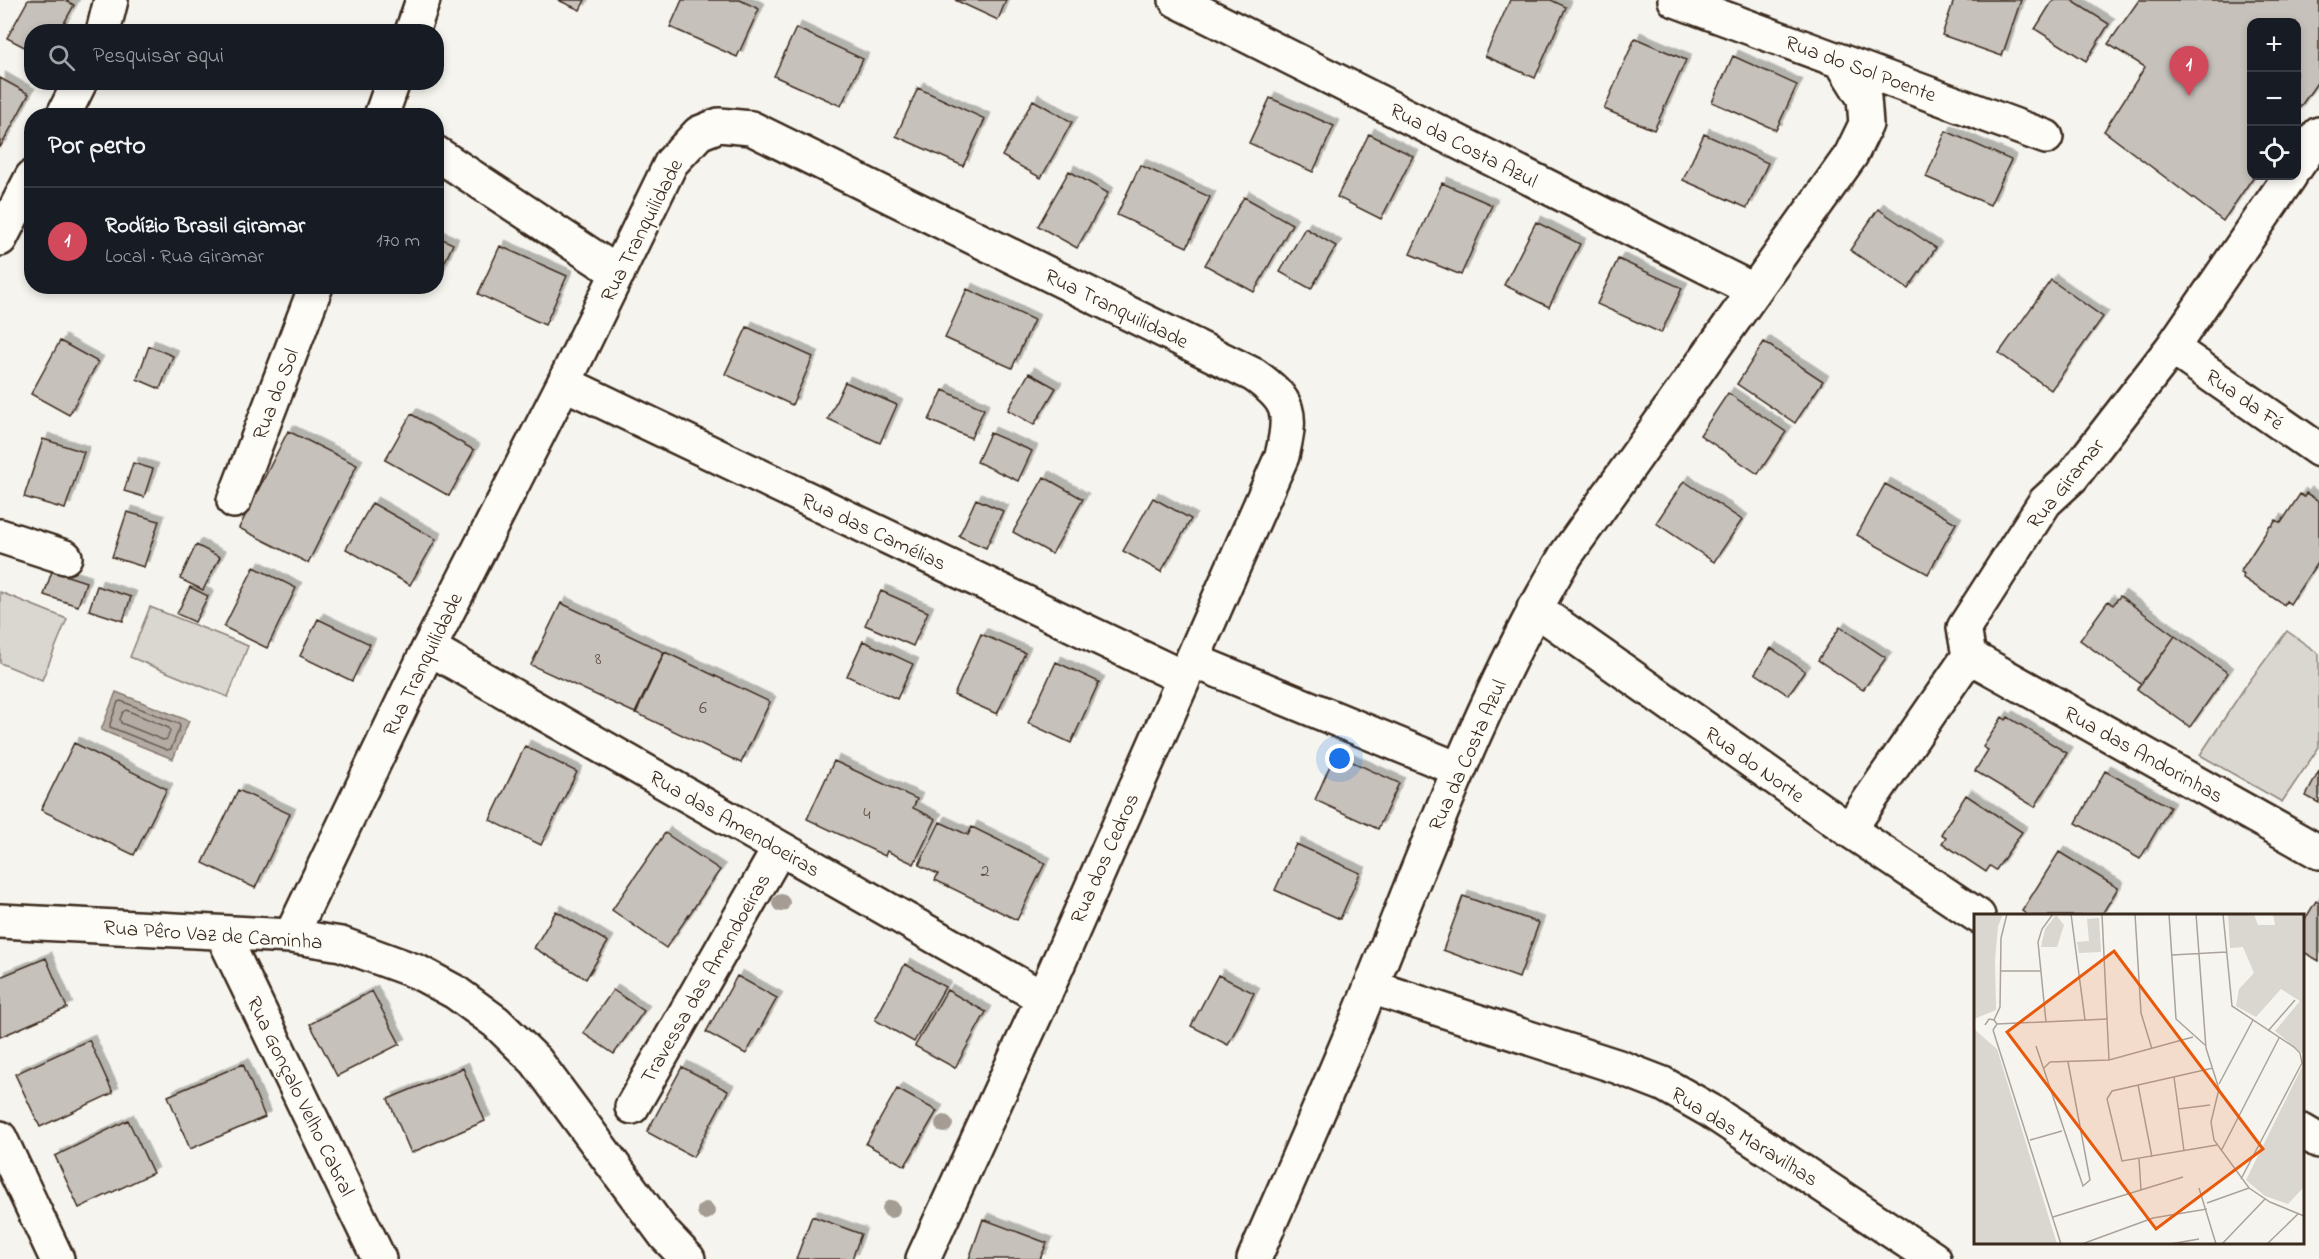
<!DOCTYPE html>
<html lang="pt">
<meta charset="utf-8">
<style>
:root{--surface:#171b24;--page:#20242c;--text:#f1f3f6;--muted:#9ea1a6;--line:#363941;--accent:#d1495b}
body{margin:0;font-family:"Indie Flower",sans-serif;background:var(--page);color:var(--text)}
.controls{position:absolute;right:18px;top:18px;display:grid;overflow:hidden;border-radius:12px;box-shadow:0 3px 9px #0003}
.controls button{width:54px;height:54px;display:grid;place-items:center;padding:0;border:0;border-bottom:2px solid var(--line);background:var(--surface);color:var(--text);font:30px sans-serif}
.you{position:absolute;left:1340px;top:759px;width:21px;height:21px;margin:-15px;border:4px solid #fff;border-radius:50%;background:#1a73e8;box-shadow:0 0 0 9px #1a73e833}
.badge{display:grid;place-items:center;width:39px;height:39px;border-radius:50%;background:var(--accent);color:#fff;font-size:20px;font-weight:700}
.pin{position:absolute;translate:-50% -50px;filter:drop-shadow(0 2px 3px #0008)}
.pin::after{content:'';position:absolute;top:32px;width:21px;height:18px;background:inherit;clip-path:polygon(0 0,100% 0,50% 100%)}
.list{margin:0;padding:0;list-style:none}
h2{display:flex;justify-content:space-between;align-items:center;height:78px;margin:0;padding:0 24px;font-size:26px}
h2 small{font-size:20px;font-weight:400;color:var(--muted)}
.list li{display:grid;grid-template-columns:39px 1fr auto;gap:18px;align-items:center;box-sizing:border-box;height:108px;padding:0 24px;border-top:2px solid var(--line)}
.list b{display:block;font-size:22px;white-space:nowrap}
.list p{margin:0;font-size:20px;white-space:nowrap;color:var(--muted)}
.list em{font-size:20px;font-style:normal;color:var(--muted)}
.icon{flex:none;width:33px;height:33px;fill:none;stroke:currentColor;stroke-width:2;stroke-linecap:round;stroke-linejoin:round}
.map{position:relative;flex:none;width:2319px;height:1259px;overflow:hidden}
.search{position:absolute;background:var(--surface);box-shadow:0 3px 9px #0003;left:24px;top:24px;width:420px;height:66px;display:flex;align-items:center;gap:15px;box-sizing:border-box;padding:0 21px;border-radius:24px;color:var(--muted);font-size:22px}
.panel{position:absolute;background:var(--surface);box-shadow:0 3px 9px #0003;left:24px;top:108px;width:420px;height:186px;border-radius:24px}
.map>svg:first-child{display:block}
</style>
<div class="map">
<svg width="2319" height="1259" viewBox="0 0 2319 1259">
<defs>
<filter id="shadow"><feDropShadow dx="5.5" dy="-5.5" stdDeviation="0" flood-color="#0004"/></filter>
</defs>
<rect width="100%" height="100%" fill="#f5f4ee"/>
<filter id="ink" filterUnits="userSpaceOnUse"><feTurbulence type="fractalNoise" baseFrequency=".0167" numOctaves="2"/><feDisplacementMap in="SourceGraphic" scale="12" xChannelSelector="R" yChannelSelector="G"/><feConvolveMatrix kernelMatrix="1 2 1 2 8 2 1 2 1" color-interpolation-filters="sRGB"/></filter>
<g filter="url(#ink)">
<!-- green -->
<path fill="#dad6d0" stroke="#8a8077" stroke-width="1.5" d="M0 592 67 619 42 680 0 663Z
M150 607 248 646 228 697 130 657Z
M2287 631 2319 654V747L2282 802 2200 755 2245 687Z"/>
<!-- water -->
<path fill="#b4aca4" stroke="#84786e" stroke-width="1.5" d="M116 692 189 721 173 759 101 730Z"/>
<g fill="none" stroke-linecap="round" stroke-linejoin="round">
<!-- shore -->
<path stroke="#6b5e54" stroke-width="1.5" d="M121 701 179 724 180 727 171 749 167 750 110 727V724L118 702Z
M126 710 169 728 170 731 167 739 163 740 121 723 120 719 123 712Z"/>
</g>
<!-- building -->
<path fill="#c7c1bb" stroke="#3b2a1e" stroke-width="1.5" filter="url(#shadow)" d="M28 0H65L74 5 59 32H32V51L7 38Z
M558 0H585L580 10Z
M682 0H740L759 9 737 57 670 27Z
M955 0H1006L998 20Z
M1510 0H1551L1566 7 1535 78 1485 56Z
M1954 0H2021L2002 56 1942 35Z
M2053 0H2071L2109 24 2086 61 2035 29Z
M2139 0H2319V80L2296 113V22H2252V176H2254L2223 221 2104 131 2145 67 2108 44Z
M796 28 863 59 841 106 774 76Z
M1635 38 1686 60 1654 130 1604 109Z
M1733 56 1797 85 1776 130 1712 102Z
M0 78 29 94 0 148Z
M918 88 985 119 963 166 896 136Z
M1270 98 1334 126 1313 172 1249 143Z
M1033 100 1072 122 1041 178 1002 156Z
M1946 131 2011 160 1990 205 1926 177Z
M1369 134 1413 156 1381 219 1337 197Z
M1704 134 1768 163 1747 208 1683 180Z
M1140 165 1210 197 1187 247 1117 215Z
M1069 171 1108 193 1077 248 1038 226Z
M1442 183 1492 205 1461 275 1410 254Z
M1244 197 1292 224 1254 292 1205 265Z
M1878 209 1936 248 1908 289 1850 250Z
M1536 222 1580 244 1549 307 1504 285Z
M1305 228 1336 246 1311 289 1280 272Z
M436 236 453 244 436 281Z
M500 246 567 276 545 325 478 294Z
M1618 259 1682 288 1661 333 1597 304Z
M2051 280 2103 317 2051 390 1999 353Z
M967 289 1034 320 1012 368 945 338Z
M747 327 813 357 792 405 725 374Z
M60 341 98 362 69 415 31 394Z
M1764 342 1823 381 1795 423 1737 384Z
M149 346 173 356 160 389 137 379Z
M1029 373 1056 388 1034 425 1008 410Z
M845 382 897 405 880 443 828 419Z
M943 390 984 409 971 438 929 420Z
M1728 393 1786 432 1758 474 1700 435Z
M411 414 474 450 449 496 385 460Z
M288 431 357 465 308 563 239 528Z
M990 433 1032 451 1018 481 977 462Z
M43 439 84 452 65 509 24 497Z
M133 463 153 469 144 497 124 491Z
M1044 477 1083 499 1052 554 1013 532Z
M1684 481 1742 520 1714 562 1656 523Z
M1885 484 1956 523 1928 574 1857 535Z
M2306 493 2319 501V560L2290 604 2286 601 2284 605 2243 578 2244 574 2240 572 2270 526H2272L2276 520 2281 523 2300 494 2304 497Z
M1153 498 1191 519 1161 572 1123 551Z
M976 499 1003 511 986 548 959 536Z
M372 503 436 539 410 585 346 549Z
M127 512 159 521 144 567 112 557Z
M196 545 220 557 203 590 180 579Z
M254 567 296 588 267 648 224 627Z
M52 571 86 582 78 606 44 595Z
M97 586 131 597 123 621 89 610Z
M190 587 208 596 195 622 177 614Z
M881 591 928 612 913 646 865 625Z
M2120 596 2175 636 2141 684 2080 640 2108 601 2113 605Z
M561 603 664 652 635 713 531 665Z
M318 619 370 644 352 681 300 656Z
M1840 627 1886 658 1863 690 1818 660Z
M981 634 1025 653 997 714 954 695Z
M2175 636 2228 673 2190 727 2137 689Z
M863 641 913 664 897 699 847 676Z
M1771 648 1805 671 1788 695 1755 673Z
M665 652 770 702 741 763 636 713Z
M1056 662 1099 682 1071 743 1028 723Z
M2002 717 2006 720 2008 717 2067 753 2035 807 1975 771 1988 750 1983 747Z
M74 743 167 789 134 855 41 810Z
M525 746 577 772 541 845 490 820Z
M1335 754 1399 783 1378 829 1315 800Z
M834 761 917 799 913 808 936 819 914 864 887 851 885 856 807 819Z
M2105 771 2170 807 2140 859 2076 823Z
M2319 771V803L2306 796Z
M238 790 290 814 255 888 203 863Z
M1966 795 2022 832 1996 870 1990 866 1986 872 1942 843 1946 837 1941 834Z
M940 822 968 835 972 827 1045 863 1017 920 935 880 938 874 919 865Z
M665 833 720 870 666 948 612 910Z
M1296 844 1360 873 1340 919 1275 890Z
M2059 852 2118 888 2101 916H2029L2022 911Z
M1463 896 1539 923 1519 978 1443 950Z
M2316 901 2319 903V961L2302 951V924Z
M556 911 608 942 586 979 534 948Z
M46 958 67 1008 0 1037V977Z
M905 964 945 987 914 1042 875 1020Z
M1218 975 1254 993 1228 1045 1191 1026Z
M737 976 777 998 746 1054 706 1032Z
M613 990 644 1011 614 1054 583 1033Z
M947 990 986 1012 955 1068 915 1046Z
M372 991 400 1044 337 1076 310 1024Z
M89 1040 113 1093 40 1127 15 1074Z
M243 1064 265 1117 190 1149 168 1096Z
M682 1067 728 1091 693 1157 647 1132Z
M463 1068 485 1121 411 1153 388 1099Z
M897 1089 937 1111 905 1166 866 1144Z
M128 1120 153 1173 79 1208 55 1156Z
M812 1216 861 1234 852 1259H796Z
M983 1219 1047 1243 1040 1259H969Z"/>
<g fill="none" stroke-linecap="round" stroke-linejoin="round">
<defs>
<path id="minor" d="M1176 0 1753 290
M1675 0 2046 137
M103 32 111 0
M412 32 423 0
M63 116 80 82
M381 116 393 82
M436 153 618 273
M2296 167 2319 134
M0 239 32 177
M2172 348 2319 450
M564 383 1184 678
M234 501 316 286
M0 536 65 557
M1534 608 1849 830 1978 916
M429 648 1043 998
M1969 656 2319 852
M1192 660 1458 769
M1849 830 1969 656 1964 628 2045 502 2072 477 2172 348 2290 176
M0 921 291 936 341 944 418 972 455 992 496 1022 536 1061 665 1235 688 1259
M222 933 379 1259
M291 936 429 648 564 383 671 163 699 133 719 125 751 128 1254 375C1291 401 1292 413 1282 456L1043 998 923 1259
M1371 987 1619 1067 1663 1084 1709 1110 1934 1259
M632 1107 779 849
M2302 1131 2319 1141
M0 1138 57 1259
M1254 1259C1294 1167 1335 1076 1372 984 1431 838 1485 691 1566 555L1851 155 1866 124 1864 98 1841 61"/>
</defs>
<!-- minor casing -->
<use href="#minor" stroke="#3b2a1e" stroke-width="38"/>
<!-- minor -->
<use href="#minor" stroke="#fdfcf7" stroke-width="33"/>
</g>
<!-- trees -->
<g fill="#a59d94">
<circle cx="781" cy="903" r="9"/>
<circle cx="944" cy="1124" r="9"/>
<circle cx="891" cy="1209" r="9"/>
<circle cx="706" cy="1211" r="9"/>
</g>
</g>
<g text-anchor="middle" stroke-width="4.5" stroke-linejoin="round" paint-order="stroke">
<!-- number labels -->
<g font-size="18" fill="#5e5045">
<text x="598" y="664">8</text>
<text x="703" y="713">6</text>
<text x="867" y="819">4</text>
<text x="985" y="876">2</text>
</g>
<!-- street labels -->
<g font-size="21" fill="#3b2a1e" stroke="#fdfcf7">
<text transform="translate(1861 68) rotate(20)" y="7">Rua do Sol Poente</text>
<text transform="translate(1464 145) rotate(27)" y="7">Rua da Costa Azul</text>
<text transform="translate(641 230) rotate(-63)" y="7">Rua Tranquilidade</text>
<text transform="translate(1117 308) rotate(26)" y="7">Rua Tranquilidade</text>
<text transform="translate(275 394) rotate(-69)" y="7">Rua do Sol</text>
<text transform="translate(2245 399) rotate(35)" y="7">Rua da Fé</text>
<text transform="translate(2065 483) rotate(-51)" y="7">Rua Giramar</text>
<text transform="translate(874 531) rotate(25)" y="7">Rua das Camélias</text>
<text transform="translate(422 664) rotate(-64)" y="7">Rua Tranquilidade</text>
<text transform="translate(2144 754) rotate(29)" y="7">Rua das Andorinhas</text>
<text transform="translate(1467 755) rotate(-66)" y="7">Rua da Costa Azul</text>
<text transform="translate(1755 764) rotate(35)" y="7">Rua do Norte</text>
<text transform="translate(735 823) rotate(30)" y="7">Rua das Amendoeiras</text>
<text transform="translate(1104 858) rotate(-66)" y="7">Rua dos Cedros</text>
<text transform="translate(213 934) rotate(4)" y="7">Rua Pêro Vaz de Caminha</text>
<text transform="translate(705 978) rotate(-60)" y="7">Travessa das Amendoeiras</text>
<text transform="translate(301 1096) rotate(64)" y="7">Rua Gonçalo Velho Cabral</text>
<text transform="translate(1745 1136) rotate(32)" y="7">Rua das Maravilhas</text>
</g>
</g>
<!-- overview -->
<g transform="translate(1974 914)">
<rect width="330" height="330" fill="#f5f4ee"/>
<path d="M0 0H29L24 12 21 46 22 96 0 105ZM254 0H280L284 11H301L299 0H330V273L314 290 291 282 272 266 328 153 329 140 301 117 326 87 307 75 282 103 262 92 265 75 280 59 269 33 256 34ZM82 1 90 11 83 33H67L71 15ZM125 4 127 38 105 39 103 28 115 27 113 5ZM0 115 23 135 83 330H0Z" fill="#dad6d0"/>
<path fill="none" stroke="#aba39b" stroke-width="1.5" d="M97 0 111 106M128 0 135 146M161 0 167 99 178 135M195 0 202 105 231 131M222 0 232 134 245 175 237 208 240 226 275 274 296 288 330 302M249 0 258 92 320 133 326 139 328 149 267 265M198 41 252 38M27 57H67M20 106 26 93 27 24 33 0M72 108 64 28 68 15 79 0M23 110 134 105M11 111 15 105 20 106 23 110 19 116M19 116 87 330M294 117 321 86M62 132 109 272 116 266 94 148M239 154 138 177 133 185 148 247 243 231M69 155 76 148 135 146 219 123M200 163 210 237M245 170 279 106M164 171 178 243M204 195 236 191M56 226 88 217M247 237 305 124M165 245 167 276M225 274 242 330M233 289 275 274M79 303 209 263M108 330 179 304 233 295M196 330 225 325M248 330 291 285M293 330 324 300"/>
<path fill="#e8590c" fill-opacity="0.15" stroke="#e8590c" stroke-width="3" d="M140 37 289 235 182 315 33 118Z"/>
<rect width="330" height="330" fill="none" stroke="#3b2a1e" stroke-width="3"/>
</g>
</svg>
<div class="controls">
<button>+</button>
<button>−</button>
<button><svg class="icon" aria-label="locate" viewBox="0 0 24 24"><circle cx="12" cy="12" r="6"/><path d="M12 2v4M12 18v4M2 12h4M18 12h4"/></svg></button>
</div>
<div class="you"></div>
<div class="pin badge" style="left:2189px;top:96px">1</div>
<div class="search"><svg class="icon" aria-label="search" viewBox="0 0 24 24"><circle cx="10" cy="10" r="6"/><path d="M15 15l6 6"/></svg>Pesquisar aqui</div>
<section class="panel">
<h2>Por perto<small></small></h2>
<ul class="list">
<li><span class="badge">1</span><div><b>Rodízio Brasil Giramar</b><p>Local · Rua Giramar</p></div><em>170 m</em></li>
</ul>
</section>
</div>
